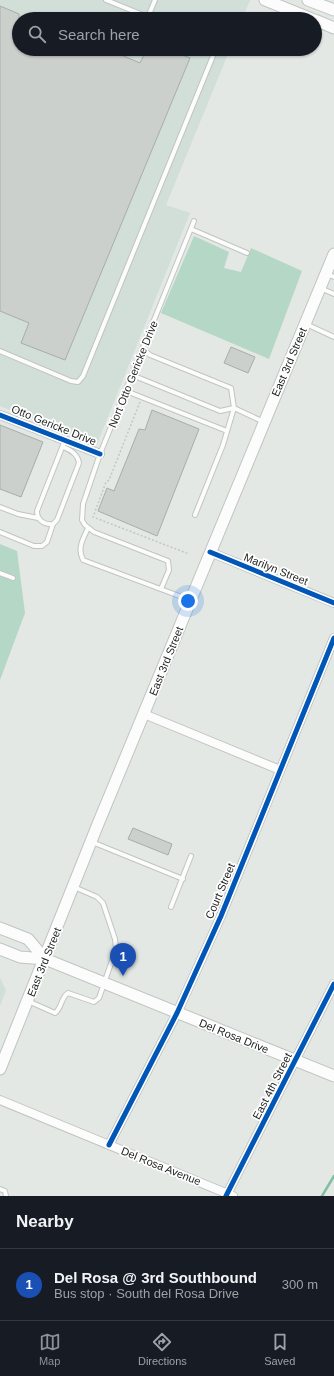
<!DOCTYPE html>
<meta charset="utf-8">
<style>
:root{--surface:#171b24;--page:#242831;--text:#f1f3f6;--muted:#9ea1a6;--line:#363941;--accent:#8c9099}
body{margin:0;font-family:Helvetica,sans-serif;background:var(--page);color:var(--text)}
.you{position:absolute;left:188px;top:601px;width:14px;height:14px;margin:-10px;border:3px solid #fff;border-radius:50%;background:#1a73e8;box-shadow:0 0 0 6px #1a73e833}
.badge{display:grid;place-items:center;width:26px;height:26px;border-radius:50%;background:var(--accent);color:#fff;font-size:13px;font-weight:700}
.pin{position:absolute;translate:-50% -33px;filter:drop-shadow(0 1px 2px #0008)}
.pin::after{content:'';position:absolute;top:21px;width:14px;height:12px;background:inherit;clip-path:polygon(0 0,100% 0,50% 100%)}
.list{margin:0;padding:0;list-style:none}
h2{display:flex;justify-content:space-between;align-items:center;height:52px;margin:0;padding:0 16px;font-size:17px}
h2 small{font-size:13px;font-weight:400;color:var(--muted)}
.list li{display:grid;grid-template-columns:26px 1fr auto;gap:12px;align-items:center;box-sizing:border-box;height:72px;padding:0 16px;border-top:1px solid var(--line)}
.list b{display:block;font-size:15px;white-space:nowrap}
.list p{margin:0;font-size:13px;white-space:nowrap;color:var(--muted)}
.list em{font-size:13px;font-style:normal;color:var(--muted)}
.icon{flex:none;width:22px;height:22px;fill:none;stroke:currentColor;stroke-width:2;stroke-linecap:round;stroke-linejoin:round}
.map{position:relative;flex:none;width:334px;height:1196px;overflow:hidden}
.search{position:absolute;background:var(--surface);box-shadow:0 1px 3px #0004;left:12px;right:12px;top:12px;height:44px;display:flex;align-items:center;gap:10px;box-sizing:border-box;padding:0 14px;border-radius:22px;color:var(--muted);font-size:15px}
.sheet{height:124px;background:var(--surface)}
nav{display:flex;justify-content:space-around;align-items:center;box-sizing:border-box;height:56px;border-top:1px solid var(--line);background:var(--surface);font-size:11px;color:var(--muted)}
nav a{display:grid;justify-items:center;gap:2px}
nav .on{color:var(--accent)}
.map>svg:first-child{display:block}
</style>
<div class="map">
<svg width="334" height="1196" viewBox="0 0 334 1196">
<rect width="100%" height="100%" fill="#e3e8e5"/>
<!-- built -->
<path fill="#d2ded8" d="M0 0H250L242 19H19V49H230L166 205 190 213 97 444 0 406Z
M0 978 6 990 0 1006Z"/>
<!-- green -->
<path fill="#b5d7c5" d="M194 236 229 252 224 268 241 272 251 248 302 271 269 359 161 313Z
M0 544 17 551 25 613 0 680Z"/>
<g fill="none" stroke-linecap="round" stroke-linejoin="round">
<!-- stream -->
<path stroke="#80bfa1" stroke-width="2.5" d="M322 1196 334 1176"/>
</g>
<!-- building -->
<path fill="#ccd0cd" stroke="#a9adaa" d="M0 6 19 14V49H107L140 63 147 49H167L190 58 65 360 21 343 29 323 0 311Z
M231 347 255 357 248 373 224 363Z
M152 410 199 429 157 536 98 511 107 488 114 491 139 429 145 430Z
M0 425 43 442 21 497 0 489Z
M133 828 172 844 168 855 128 839Z"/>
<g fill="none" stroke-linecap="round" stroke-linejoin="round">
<defs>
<path id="lane" d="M106 0 153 19
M148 17 155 0
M191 229 247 253
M326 274 334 277
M320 288 334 294
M306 324 334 337
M143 349 150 355 231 388 234 408 264 422
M0 351 71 381 78 382 83 376 215 51 214 49
M132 375 220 411 234 408 223 445 195 515
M126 391 227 431
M63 447C71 450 78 454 79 463L57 520 53 524C44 525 37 520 37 511L65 440
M0 507 18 514 38 518
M88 528C83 539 77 548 83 560L190 600
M0 532 34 546H42L47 542 53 524
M0 573 13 578
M161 589 169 570 168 561 94 532 85 525 82 520 83 504 100 454 194 221
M92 842 183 879
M171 907 191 856
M28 1001 55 1013C62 1008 61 997 68 993L94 1002 99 998 116 949 115 939 103 903 97 897 74 887
M0 1189 5 1191 6 1196"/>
<path id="street" d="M0 415 100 454
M210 552 334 603
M144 714 280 770
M0 1100 233 1196
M109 1145 177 1013 221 916 334 638
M226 1196 334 984"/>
<path id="secondary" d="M265 0 312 19
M308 0 334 10
M315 20 334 28
M0 928 28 939 45 959
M0 949 20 957 45 959 334 1076
M0 1069 98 824 334 254"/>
</defs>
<!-- lane casing -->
<use href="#lane" stroke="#c1c5c2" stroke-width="6"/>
<!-- street casing -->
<use href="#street" stroke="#c1c5c2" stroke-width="10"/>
<!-- secondary casing -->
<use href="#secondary" stroke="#c1c5c2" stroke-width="13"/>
<!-- path -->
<path stroke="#c4c6c5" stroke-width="1.5" stroke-dasharray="2 2" stroke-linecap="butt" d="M140 402 109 480 106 482 93 517 189 554"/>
<!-- lane -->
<use href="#lane" stroke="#fbfcfb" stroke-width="4"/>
<!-- street -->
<use href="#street" stroke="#fbfcfb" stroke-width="8"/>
<!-- secondary -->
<use href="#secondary" stroke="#fbfcfb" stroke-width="11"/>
<defs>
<path id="cycleway" d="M0 415 100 454
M210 552 334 603
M109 1145 177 1013 221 916 334 638
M226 1196 334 984"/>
</defs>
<!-- cycleway casing -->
<use href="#cycleway" stroke="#fff" stroke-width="8"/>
<!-- cycleway -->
<use href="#cycleway" stroke="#0057b8" stroke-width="5"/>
</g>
<g text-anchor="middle" stroke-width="3.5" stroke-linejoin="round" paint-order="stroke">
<!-- street labels -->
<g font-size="11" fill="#1c201e" stroke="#fff">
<text transform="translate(289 362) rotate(-67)" y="4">East 3rd Street</text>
<text transform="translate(133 374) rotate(-68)" y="4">Nort Otto Gericke Drive</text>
<text transform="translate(54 425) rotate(22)" y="4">Otto Gericke Drive</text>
<text transform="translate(276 569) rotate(22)" y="4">Marilyn Street</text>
<text transform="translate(166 661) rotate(-68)" y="4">East 3rd Street</text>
<text transform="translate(220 891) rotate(-67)" y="4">Court Street</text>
<text transform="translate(44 962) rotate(-68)" y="4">East 3rd Street</text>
<text transform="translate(234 1036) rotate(22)" y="4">Del Rosa Drive</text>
<text transform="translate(272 1086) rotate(-63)" y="4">East 4th Street</text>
<text transform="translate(161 1166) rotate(22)" y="4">Del Rosa Avenue</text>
</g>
</g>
</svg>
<div class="you"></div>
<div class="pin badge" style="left:123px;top:976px;background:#1a4fb4">1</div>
<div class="search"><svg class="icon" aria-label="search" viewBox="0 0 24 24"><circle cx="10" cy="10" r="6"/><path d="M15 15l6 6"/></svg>Search here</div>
</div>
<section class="sheet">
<h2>Nearby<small></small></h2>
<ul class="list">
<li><span class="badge" style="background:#1a4fb4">1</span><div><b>Del Rosa @ 3rd Southbound</b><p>Bus stop · South del Rosa Drive</p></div><em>300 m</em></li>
</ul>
</section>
<nav>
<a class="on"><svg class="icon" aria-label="map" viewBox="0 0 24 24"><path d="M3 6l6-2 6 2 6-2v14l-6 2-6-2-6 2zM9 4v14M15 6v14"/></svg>Map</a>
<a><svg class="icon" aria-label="directions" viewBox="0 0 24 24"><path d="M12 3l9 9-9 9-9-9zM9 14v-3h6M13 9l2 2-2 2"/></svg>Directions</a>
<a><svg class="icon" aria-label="saved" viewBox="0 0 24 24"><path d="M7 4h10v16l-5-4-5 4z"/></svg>Saved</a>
</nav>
